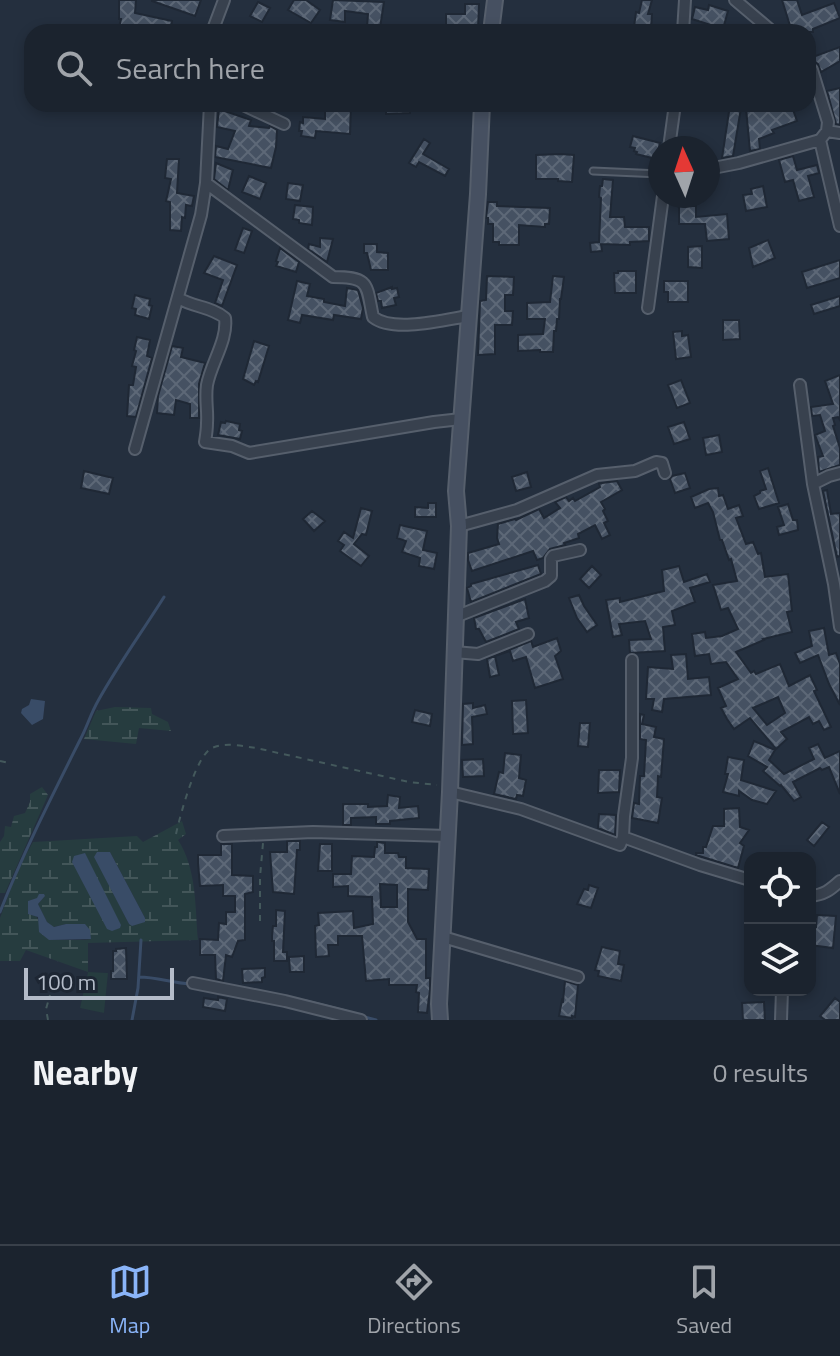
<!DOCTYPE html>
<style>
:root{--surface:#1b232e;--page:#282f3a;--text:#f1f3f6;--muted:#a0a4aa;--line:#39404a;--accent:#8ab4f8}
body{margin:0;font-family:"Titillium Web",sans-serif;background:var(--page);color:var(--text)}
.controls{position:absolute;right:24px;bottom:24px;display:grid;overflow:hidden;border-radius:16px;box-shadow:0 4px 12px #0003}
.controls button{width:72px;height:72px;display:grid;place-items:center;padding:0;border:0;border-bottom:2px solid var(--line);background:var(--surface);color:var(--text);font:40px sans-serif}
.compass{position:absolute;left:648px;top:136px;width:72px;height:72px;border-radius:50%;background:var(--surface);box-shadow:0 4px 12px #0003;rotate:357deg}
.scale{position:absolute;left:24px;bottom:20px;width:150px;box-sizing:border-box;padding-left:8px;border:4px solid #b4bcc9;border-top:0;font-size:22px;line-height:28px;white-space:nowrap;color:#b4bcc9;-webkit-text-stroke:6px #1d2633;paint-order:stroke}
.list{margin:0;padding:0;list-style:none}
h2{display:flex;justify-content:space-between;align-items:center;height:104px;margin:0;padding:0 32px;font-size:34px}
h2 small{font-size:26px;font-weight:400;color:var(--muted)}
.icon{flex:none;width:44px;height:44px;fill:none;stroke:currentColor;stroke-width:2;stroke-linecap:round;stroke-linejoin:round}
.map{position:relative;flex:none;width:840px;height:1020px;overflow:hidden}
.search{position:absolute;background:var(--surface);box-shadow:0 4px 12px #0003;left:24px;right:24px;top:24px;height:88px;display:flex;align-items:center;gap:20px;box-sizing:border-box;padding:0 28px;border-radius:24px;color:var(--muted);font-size:30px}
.sheet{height:224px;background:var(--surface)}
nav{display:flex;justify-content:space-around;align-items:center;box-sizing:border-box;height:112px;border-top:2px solid var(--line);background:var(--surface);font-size:22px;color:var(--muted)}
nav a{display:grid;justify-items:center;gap:4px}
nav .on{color:var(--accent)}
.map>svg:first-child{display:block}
</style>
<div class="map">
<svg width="840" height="1020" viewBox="0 0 840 1020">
<defs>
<pattern id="wetland-marsh" width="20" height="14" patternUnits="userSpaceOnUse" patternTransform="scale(2)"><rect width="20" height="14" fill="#263c3f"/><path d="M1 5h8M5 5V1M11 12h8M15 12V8" fill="none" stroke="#435659"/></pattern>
<pattern id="building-cross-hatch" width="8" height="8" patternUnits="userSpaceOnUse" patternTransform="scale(2)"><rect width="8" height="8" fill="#455162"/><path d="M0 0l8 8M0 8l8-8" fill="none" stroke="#5d6877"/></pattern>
</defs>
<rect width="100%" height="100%" fill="#242f3e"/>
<!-- grass -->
<path fill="#263c3f" d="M88 972 108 973 104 1013 80 1008Z"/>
<!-- wetland -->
<path fill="url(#wetland-marsh)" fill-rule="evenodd" d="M115 707 151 708 152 714 168 722 171 731 139 728 136 744 84 739 96 711Z
M42 787 48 795 5 893H0V842L4 836 5 826 11 827 14 816 25 813 30 802V794Z
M182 821 186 834 178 840C197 869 195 907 198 940L88 943V972L26 950 20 961H0V918L18 869 33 842 137 836 143 842ZM110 852 145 918 129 924 95 857ZM45 896 38 904 47 922 53 927 66 924 91 939 85 940H49L28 901Z"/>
<!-- water -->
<path fill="#394c67" d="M31 699 45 701 43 719 32 725 21 713 22 709 29 705Z
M97 852H110L145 918V922L132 926 129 924 94 857Z
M85 853 121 925 120 928 112 931 107 929 72 862 74 856Z
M39 894H44L45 896 38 904 47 922 54 927 66 924H85L90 930 91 939 49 940 39 932 38 917 28 914V901L37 898Z"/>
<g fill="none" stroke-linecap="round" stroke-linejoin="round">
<!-- stream -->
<path stroke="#394c67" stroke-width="3" d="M0 912C23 853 52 796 80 740 87 727 91 713 98 701 118 665 142 632 164 597
M139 977C157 977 172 983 190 984
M306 1001 346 1011
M361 1016 376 1020
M132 1020 138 988 141 940"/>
</g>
<!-- building -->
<path fill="url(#building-cross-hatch)" stroke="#1f2835" stroke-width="2" fill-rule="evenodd" d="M119 0H136L135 13 172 21 170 32H118L121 19H119Z
M152 0H201L195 16 152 1Z
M294 0H306L320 10 311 23 288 10Z
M333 0 384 2 380 28 367 27 368 14 345 11V22L330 20Z
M642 0H652L648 14H652L651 29 634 27 636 12 639 13Z
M782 0H797L802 15 834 3 840 18 813 29V32H792Z
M258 2 270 8 262 22 250 16Z
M465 4H479L478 30 446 32V14H465Z
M709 5 728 11 723 29 692 19 695 7 708 10Z
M840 47V61L821 72 818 64 810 58Z
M840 88V125L836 124 827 91Z
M325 104H351L350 134 316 131 315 138 301 136 302 131H299L300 122 303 123V117L325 119Z
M386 104H410V113L386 114Z
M777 104H791L797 121 772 130 774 133 759 139 760 149 750 151 746 108 754 110 761 107 762 110Z
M730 105 741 108 733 156 722 158Z
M219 109 251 120 249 126 269 128 270 126 277 130 276 147 271 168 215 157 216 146 228 149 235 131 217 127Z
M633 136 660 143 656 159 636 154 637 152 634 151 635 148 630 147Z
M424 139 430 143 423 154 449 169 445 176 419 162 416 167 409 163Z
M560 154 574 155 572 182 558 181V179H536V155Z
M793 156 797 170 817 165 819 173 808 176 814 197 799 201 793 180 785 182 779 160Z
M167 159H179L177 193 194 196 192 206 186 205 185 218 182 217 181 231 170 230V202L166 201 171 179 165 178Z
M216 163 233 170 228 190 214 179Z
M249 176 266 183 260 199 242 192Z
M603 179 613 180 610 217H624L625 227H649V241L630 242V245L601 244 602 251 591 252 590 243 599 242 601 198 599 197 600 186H602Z
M288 183 303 185 300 201 286 199Z
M763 186 767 207 746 211 743 195 752 194 751 189Z
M679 196H688L689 206H696V217L727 214 729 239 707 241 705 224H679Z
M488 202H497V206L550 208 549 224H545V227L519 225V245H499V242H493V224H488V218H486Z
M295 205 313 207 312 225 299 223V220L293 219Z
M243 228 252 231 244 253 235 250Z
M320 238 333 239 327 262 308 249 309 244 320 247Z
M768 240 775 258 753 267 749 248Z
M364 244H377V252L388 253V270H371L367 253H364Z
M702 246V268L688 267V247Z
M280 248 299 262 296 272 276 266 278 262 276 261Z
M214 256 237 265 222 306 215 303 223 280 204 273Z
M840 260V278L807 288 802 272Z
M618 271H636V293H615L614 273H618Z
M487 276 514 277 513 295H505V311H513L512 325H495V354L478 355 480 301 486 300Z
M553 276 564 277 561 299H560L559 319H557L556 331H554L553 352H540V350L518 351V335L543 334 545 319H527V303L550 302Z
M297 281 310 284 307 296 324 299V302L345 306 347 288 358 290 363 308 361 319 334 315 333 320 302 315 300 323 288 320Z
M664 281H688V302H668V292H664Z
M392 287V289L397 288 399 297 394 298 396 305 382 308 381 301H378L376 293Z
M135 295 150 299 149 305 152 306 149 319 135 315 136 309 132 308Z
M840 296V306L814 314 811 305Z
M723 320H739L740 339 723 340Z
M682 331V336L688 335 691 357 676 359 673 332Z
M137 337 150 340 147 356 152 358 136 417 127 416 129 385H133L136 367 132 366 136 351 134 350Z
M254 341 269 346 258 382 256 381 254 385 243 379Z
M172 346 183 348 181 357 205 363 199 384V418H190V404L176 400 174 415 157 413 158 396Z
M840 375V420L838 417 833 418 835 425 833 426 840 448V465L819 472 818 457 823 456 815 435 825 431 820 415 812 416 811 407 833 404 825 381Z
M681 380 690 403 677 408 668 385Z
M226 421 240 424 239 430 242 431 240 439 218 435 221 422 225 423Z
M684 422 690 439 674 444 668 427Z
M719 435 722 452 706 455 703 438Z
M768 468 779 503 759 509 754 496 760 493V491L766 489 760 471Z
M84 471 113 478 109 494 81 488Z
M527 472 531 487 516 491 512 477Z
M685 473 690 488 675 493 670 479 672 476Z
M617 481 622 490 601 502 605 509 603 511 608 521 604 523 610 535 602 539 595 525 578 534 579 538 564 543 565 545 550 549 543 558 537 560 533 551 472 571 468 560V553L499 544 497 538 498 524 515 519 516 520 539 509 544 518 560 508 555 502 566 497 569 501 573 498 575 501 600 487 599 484 602 483Z
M718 488 719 496 723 495 728 509 739 505 743 516 736 518 746 544 753 542 758 554 761 553 765 577 788 574 792 611 787 612 792 632 763 639 764 640 736 652 751 673 754 671 756 674 780 664 789 686 810 675 817 690 814 691 831 727 824 730 819 721 813 724 809 717 781 732 787 739 776 749 750 718 734 729 727 719 721 708 726 706 718 688 738 679 726 662 711 664 709 654 695 656 692 634 705 632 706 638 722 636 738 629 728 608 721 610 713 585 737 581 731 559 729 560 722 540H720L713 512 708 503 695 508 691 497 709 489ZM778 697 785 713 767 725 753 708Z
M827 490 831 514 840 513V556L837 557 823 491Z
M428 503H436V517H415V507L428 508Z
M788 504 793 520H797L798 530 779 535 777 527 784 525 778 507Z
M361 508 372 511 366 535 362 534 354 544 369 556 361 566 340 551 344 545 338 541 344 532 353 538Z
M312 511 325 521 314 531 303 519Z
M400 525 427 531 423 550 437 553 434 569 419 566 420 558 402 552 406 541 397 538Z
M538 565 541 574 471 602 467 588 471 586V584Z
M592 566 601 575 589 588 580 579Z
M679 566 684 582 707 574 710 582 690 588 695 602 672 611 675 625 663 627 665 651 630 653 629 640 651 639 645 621 619 624 622 635 613 637 606 600 620 598V602L664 591 662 570Z
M579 595 584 606 597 625 587 632 577 618 569 598Z
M525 599 529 618 516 622 519 629 486 642 479 629H476L474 618Z
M824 628 829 655 836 653 840 664V705L829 684 818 655 800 663 795 653 812 646 809 631Z
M557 638 561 651 555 656 563 679 535 688 526 657 513 661 510 651 495 656 499 675 490 677 487 659 531 641 533 647Z
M686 654 688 679 709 677 711 695 664 699 662 712 652 710 654 699H646L648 667 673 669 671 655Z
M526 700 528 733 513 734 512 701Z
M473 703V708L485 705 487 714 472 717 473 744 462 745 463 704Z
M415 710 432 714 430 726 412 722Z
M640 714 644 715 642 724 656 727 654 737 664 739 661 777 658 776 657 797 662 798 658 823 632 818 634 803 639 804 640 776H644L646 740 640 739Z
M580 723H590L588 747 578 746Z
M754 741 775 750 769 760 784 774 814 759 809 748 818 744 825 758 840 751V794L829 767 822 770 820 768 793 782 801 797 794 801 781 785 780 786 763 771 767 767 748 756Z
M505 753 521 755 519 778 526 780 523 796 517 795 516 799 494 794 499 772 503 773Z
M728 757 744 760 741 780 776 791 767 804 752 800 739 791V796L723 792 728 774H725Z
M483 759 484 776 463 777 462 760Z
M599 770H620L619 792 598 793Z
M388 795 400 797 399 808 418 806 419 818 390 821V824H376V817L351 818V825H343V804H368V807L387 806Z
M739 808 740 827 749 830 740 843 744 846 738 868 696 855V853H703V847H706L713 826H724V809Z
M599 814 616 815 615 835 598 828Z
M822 822 829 827 814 846 807 840Z
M287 841H300V850H297L294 894 273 892 270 852H287Z
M377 842 385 843V853H398L399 857H406V868L429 869 428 890 408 889V922L417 939H426V978H430V990L427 1013 418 1012 419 993 416 992 417 985H389V979L366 981 362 936H338V945H328L329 956 316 957 315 926 319 925 318 913 353 911 354 928 373 924 372 897 348 896V886L333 887V874H351L352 856 374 857 375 847H377ZM380 884 397 885V907H381Z
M221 844H232V875L253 876V892L245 894V940L238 941 232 957 226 955 223 981 216 979 215 955H200V939L218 940 219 923 226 924V912H235V896H223V885L200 886 198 863V855H221Z
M320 844H332V871H318Z
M589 885 598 888 591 908 577 904 584 889 588 890Z
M276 910 285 911 283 952H287V961H274V941H272V936L273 926H276Z
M817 915 836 916 833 948 810 945V926L816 927Z
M602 947 620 951 618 964 624 965 621 981 598 976 599 971 595 970Z
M126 948 127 979H111V971H113V951H116V949Z
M304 956V972H290L289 957Z
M265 968V977L262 978V982L243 983 242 969Z
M565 981 578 985 575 1017 572 1016V1018L559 1016 562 1000 563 1001Z
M218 997 227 999 225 1011 203 1007 204 998 218 1000Z
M835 998 840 1002V1020H825L820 1016Z
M764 1002 765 1020H743L742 1003Z"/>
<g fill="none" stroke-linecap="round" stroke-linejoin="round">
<defs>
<path id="lane" d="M593 171 660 174"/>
<path id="street" d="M735 0 773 32
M212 32 224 0
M683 32 685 0
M241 104 284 124
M827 131 840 133
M820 140 840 226
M669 148 675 104
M708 169 739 163 820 140 827 131 828 122 812 70 808 66
M206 183 333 277C371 277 366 285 373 317 393 333 444 320 468 316
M178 298C193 307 212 307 225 318 228 340 211 363 207 385 205 400 208 410 207 423 207 429 206 436 205 442L232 446 249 453 434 422 461 419
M648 308 663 196
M800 385 813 484
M135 449 201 215 206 183 210 104
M840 473 829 476 813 484 834 584 840 627
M459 526 517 510 597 475 635 471 656 462 662 463 665 473
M455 617 545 581 551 576V559L553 556 580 550
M454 652 478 654 528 634
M450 792 521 809 620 845 623 837 700 865 750 880
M223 836 313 832 448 836
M623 837 624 816 632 758V660
M810 896C824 895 830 890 840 881
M443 937 578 977
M193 983 285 1001 361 1020
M781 1020 782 990"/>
<path id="secondary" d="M491 32 495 0
M440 1020 439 1004 450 792 459 526 456 491 478 194 482 104"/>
</defs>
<!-- lane casing -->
<use href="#lane" stroke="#565f6c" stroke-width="9"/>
<!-- street casing -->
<use href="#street" stroke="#565f6c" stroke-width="14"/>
<!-- secondary casing -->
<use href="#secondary" stroke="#565f6c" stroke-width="18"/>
<!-- path -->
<path stroke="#44595c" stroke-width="2" stroke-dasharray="6 6" stroke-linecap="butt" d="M0 761 9 763
M176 834C180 816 196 755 212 748 225 742 242 746 256 748L409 782 437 785
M260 921V877L263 843
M48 1020 46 1009 50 995"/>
<!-- lane -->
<use href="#lane" stroke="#38414e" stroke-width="5"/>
<!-- street -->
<use href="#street" stroke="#38414e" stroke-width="10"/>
<!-- secondary -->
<use href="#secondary" stroke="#465061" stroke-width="14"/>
</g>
</svg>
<div class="controls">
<button><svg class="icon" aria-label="locate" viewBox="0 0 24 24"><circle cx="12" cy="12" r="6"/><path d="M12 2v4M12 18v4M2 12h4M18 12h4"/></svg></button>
<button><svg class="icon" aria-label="layers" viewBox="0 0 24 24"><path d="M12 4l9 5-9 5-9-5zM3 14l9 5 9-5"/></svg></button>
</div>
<svg class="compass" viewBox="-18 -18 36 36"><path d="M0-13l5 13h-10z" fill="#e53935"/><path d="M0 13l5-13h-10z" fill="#a0a4aa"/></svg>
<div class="scale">100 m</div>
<div class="search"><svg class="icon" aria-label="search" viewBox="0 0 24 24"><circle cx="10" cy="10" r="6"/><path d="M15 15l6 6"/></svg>Search here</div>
</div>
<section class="sheet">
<h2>Nearby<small>0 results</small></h2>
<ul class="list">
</ul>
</section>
<nav>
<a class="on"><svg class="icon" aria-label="map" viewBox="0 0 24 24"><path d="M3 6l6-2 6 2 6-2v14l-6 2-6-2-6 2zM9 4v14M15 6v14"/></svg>Map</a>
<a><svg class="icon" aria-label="directions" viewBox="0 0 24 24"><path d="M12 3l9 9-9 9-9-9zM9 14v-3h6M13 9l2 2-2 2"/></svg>Directions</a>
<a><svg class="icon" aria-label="saved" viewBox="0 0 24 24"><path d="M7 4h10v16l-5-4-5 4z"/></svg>Saved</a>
</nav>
